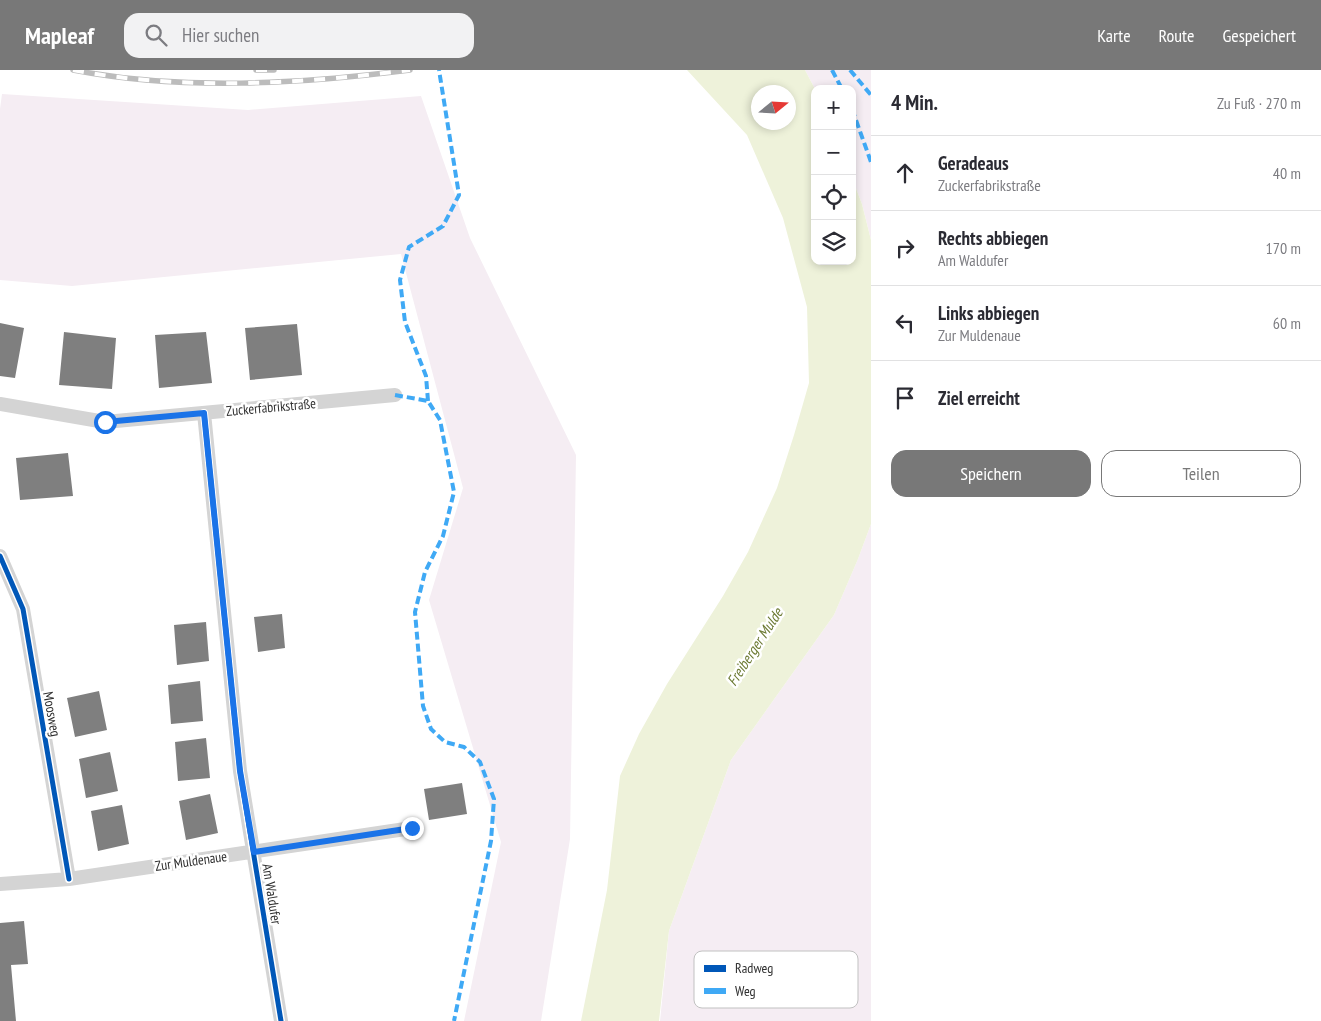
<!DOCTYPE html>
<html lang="de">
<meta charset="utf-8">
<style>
:root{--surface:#fff;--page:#f2f2f3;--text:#2b2b33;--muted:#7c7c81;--line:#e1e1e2;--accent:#787878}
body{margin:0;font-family:"PT Sans Narrow",sans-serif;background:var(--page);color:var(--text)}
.controls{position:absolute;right:15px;top:15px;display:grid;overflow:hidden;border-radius:10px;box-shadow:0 2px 8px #0003}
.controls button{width:45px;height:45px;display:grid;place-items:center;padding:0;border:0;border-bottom:1px solid var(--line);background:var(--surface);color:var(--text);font:25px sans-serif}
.compass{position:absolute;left:751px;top:15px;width:45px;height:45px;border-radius:50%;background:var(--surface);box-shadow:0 2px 8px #0003;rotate:72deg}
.stop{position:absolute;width:15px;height:15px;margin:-11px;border:4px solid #1a73e8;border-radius:50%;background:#fff}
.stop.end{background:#1a73e8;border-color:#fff;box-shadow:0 1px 5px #0008}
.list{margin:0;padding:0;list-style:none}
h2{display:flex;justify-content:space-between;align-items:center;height:65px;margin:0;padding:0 20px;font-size:21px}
h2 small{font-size:16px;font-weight:400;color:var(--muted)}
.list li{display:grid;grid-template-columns:32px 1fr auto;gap:15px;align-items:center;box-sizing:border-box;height:75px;padding:0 20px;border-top:1px solid var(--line)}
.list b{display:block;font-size:19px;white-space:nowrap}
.list p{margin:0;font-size:16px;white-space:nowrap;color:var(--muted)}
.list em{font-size:16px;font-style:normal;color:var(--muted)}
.actions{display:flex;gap:10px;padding:15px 20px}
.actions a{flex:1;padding:11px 0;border:1px solid var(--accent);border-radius:15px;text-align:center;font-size:18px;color:var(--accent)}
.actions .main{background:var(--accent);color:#fff}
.icon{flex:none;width:28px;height:28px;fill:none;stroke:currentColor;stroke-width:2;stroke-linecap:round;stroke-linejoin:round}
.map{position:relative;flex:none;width:871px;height:951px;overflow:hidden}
header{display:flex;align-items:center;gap:30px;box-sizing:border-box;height:70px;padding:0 25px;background:var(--accent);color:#fff}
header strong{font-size:24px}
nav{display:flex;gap:28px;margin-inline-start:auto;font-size:18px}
.search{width:350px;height:45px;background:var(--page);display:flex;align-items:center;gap:12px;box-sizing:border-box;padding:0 18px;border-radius:15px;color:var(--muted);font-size:19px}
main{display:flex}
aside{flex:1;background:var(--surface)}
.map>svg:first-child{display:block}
</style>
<header>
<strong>Mapleaf</strong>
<div class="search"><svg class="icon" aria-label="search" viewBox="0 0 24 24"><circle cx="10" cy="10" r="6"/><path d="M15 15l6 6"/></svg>Hier suchen</div>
<nav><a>Karte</a><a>Route</a><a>Gespeichert</a></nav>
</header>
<main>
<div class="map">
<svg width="871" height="951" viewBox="0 0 871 951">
<rect width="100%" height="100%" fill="#fff"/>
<!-- green -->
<path fill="#f5edf3" d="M805 0H871V170L862 134 852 108V19H815Z
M2 24 248 40 421 26 470 168 576 385 570 769 541 951H464L501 772 429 530 463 418 401 184 72 216 0 210V39Z
M871 454V951H660L669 861 731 690 834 545 858 489Z"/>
<!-- water -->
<path fill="#eef2da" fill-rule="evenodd" d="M687 0H805L815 19V191H852V108L862 134 871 170V454L858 489 834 545 731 690 669 861 659 951H581L607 820 620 706 639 664 667 614 723 526 748 482 777 418 794 365 809 313 807 237 783 148 747 65ZM758 22H788V52H758Z"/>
<!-- building -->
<path fill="#7f7f7f" d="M0 253 24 258 15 308 0 306Z
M297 254 302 305 250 310 245 258Z
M64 262 116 268 112 319 59 315Z
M206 262 212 313 159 318 155 265Z
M68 383 73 426 20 430 16 388Z
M282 544 285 578 258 582 254 547Z
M206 552 209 591 177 595 174 555Z
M200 611 203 651 171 654 168 615Z
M99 621 107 660 75 667 67 628Z
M206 668 210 708 178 711 175 672Z
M110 682 118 721 86 728 79 689Z
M462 713 467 744 429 750 424 719Z
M210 724 218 763 186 770 179 731Z
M122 735 129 774 98 781 91 741Z
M24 851 28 894 11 895 16 951H0V853Z"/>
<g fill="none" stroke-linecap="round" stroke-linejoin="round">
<!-- street -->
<path stroke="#d4d4d4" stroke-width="14" d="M0 334 105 352 395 325
M204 343 240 701 281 951
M0 486 23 539 69 809
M0 814 69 809 412 758"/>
<defs>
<path id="rail" d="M73 0C183 21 299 14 410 0
M256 0H274"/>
</defs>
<!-- rail casing -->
<use href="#rail" stroke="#bcbcbc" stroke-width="5.5"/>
<!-- rail -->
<use href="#rail" stroke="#fff" stroke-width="4" stroke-dasharray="11" stroke-linecap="butt"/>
<!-- quiet -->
<path stroke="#3fa9f5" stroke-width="4" stroke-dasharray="8 4" stroke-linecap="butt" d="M832 0 842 19
M850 0 871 25
M852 39 871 92
M395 325 428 331 440 350 454 422 443 466 425 502 415 542 423 636 431 659 445 672 464 677 480 692 494 729 491 771 454 951
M428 331 426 306 405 252 400 210 409 177 443 156 459 125 439 0"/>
<defs>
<path id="cycleway" d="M204 343 240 701 281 951
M0 486 23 539 69 809"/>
</defs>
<!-- cycleway casing -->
<use href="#cycleway" stroke="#fff" stroke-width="8"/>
<!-- cycleway -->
<use href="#cycleway" stroke="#0057b8" stroke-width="5"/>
</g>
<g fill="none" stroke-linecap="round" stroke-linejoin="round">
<!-- route -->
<path stroke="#1a73e8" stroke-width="6" d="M105 352 204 343 240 701 254 782 412 758"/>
</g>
<g text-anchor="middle" stroke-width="5" stroke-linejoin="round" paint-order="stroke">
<!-- street labels -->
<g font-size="14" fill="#303030" stroke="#fff">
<text transform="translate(271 337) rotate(-5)" y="5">Zuckerfabrikstraße</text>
<text transform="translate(52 644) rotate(80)" y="5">Moosweg</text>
<text transform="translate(191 791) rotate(-8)" y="5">Zur Muldenaue</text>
<text transform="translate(272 824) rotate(81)" y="5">Am Waldufer</text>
</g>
<!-- water labels -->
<g font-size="15" font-style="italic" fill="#6c7a33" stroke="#fff">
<text transform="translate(755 577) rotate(-57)" y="5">Freiberger Mulde</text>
</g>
</g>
<!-- legend -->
<rect x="694" y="881" width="164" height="57" rx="8" fill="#fff" stroke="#c1c1c1" stroke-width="1"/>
<rect x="704" y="895" width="22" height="7" fill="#0057b8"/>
<rect x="704" y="918" width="22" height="6" fill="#3fa9f5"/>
<g font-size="14" fill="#303030">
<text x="735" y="903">Radweg</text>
<text x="735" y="926">Weg</text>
</g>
</svg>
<div class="controls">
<button>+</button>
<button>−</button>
<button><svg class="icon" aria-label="locate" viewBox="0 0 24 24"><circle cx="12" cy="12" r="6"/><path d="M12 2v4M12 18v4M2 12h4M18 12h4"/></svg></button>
<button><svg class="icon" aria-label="layers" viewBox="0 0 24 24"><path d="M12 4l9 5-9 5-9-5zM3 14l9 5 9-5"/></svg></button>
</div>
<svg class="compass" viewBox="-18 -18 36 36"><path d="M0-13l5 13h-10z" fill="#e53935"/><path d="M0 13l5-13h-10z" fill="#7c7c81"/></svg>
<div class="stop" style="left:105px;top:352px"></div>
<div class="stop end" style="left:412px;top:758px"></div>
</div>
<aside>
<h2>4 Min.<small>Zu Fuß · 270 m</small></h2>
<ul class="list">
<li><svg class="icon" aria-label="ahead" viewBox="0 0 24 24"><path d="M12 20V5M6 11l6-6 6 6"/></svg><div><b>Geradeaus</b><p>Zuckerfabrikstraße</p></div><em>40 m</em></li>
<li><svg class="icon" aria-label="right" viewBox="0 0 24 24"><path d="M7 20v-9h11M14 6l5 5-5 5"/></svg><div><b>Rechts abbiegen</b><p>Am Waldufer</p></div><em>170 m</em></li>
<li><svg class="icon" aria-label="left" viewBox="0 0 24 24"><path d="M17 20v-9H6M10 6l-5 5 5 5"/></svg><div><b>Links abbiegen</b><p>Zur Muldenaue</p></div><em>60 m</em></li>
<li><svg class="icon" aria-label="arrive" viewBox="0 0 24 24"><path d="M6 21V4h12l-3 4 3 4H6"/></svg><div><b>Ziel erreicht</b></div></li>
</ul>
<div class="actions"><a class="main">Speichern</a><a>Teilen</a></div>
</aside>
</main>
